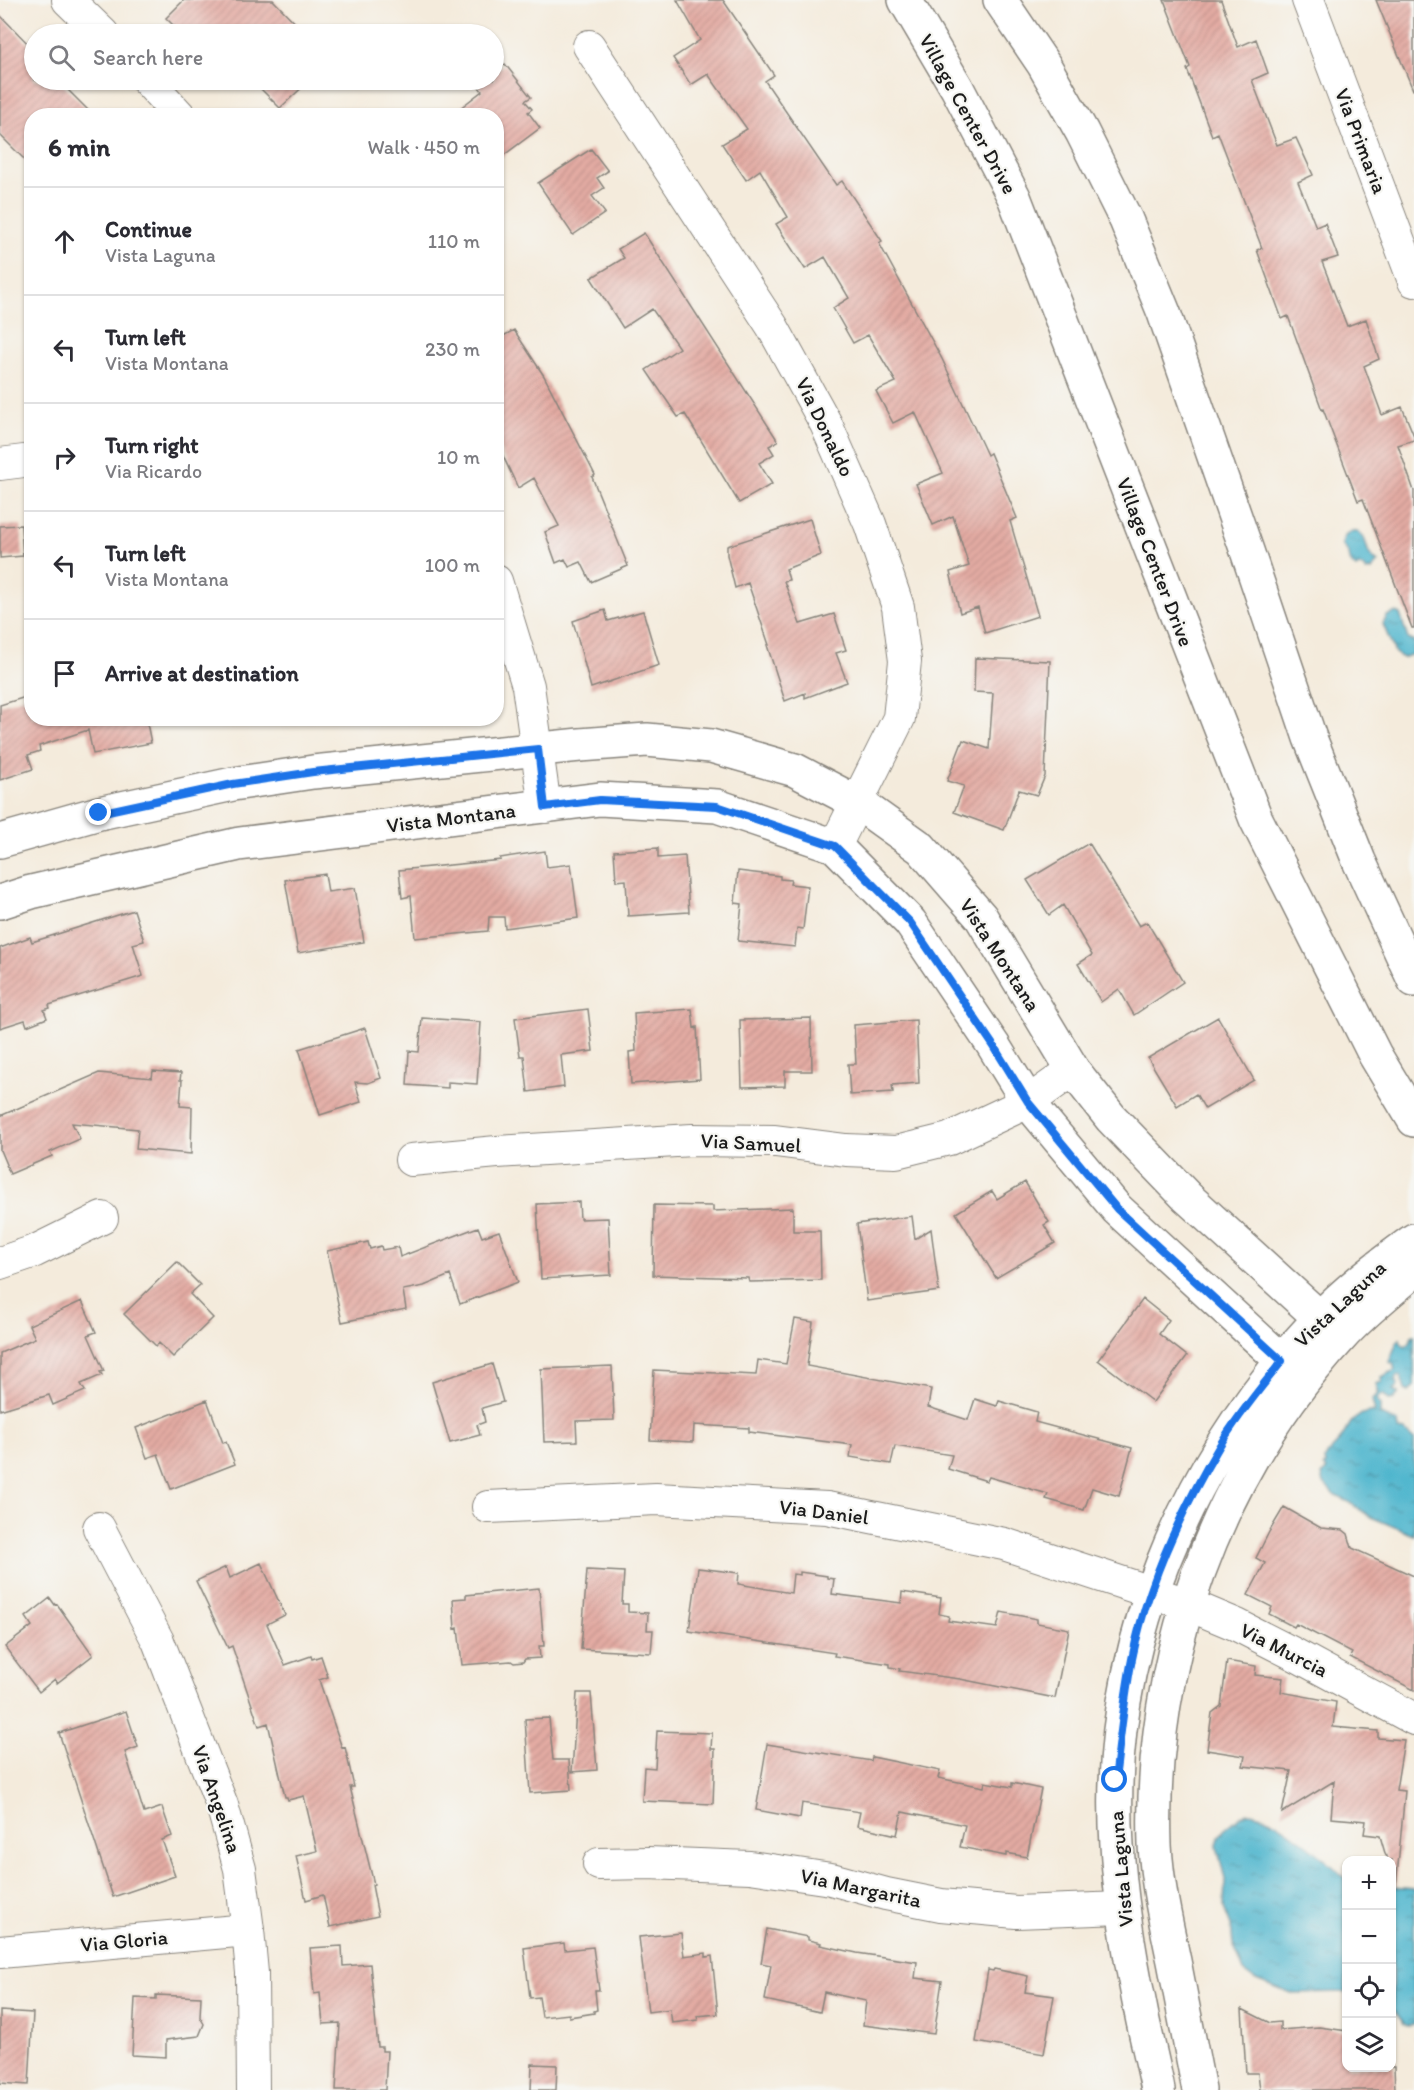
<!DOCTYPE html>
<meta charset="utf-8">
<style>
:root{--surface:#fff;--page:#f7f7f7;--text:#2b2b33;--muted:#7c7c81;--line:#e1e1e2}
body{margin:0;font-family:Itim,sans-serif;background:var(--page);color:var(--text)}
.controls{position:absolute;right:18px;bottom:18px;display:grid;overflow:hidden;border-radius:12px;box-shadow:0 2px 4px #0004}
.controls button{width:54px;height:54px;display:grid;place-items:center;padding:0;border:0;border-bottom:2px solid var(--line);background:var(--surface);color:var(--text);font:30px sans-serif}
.stop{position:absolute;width:18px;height:18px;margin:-14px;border:4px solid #1a73e8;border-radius:50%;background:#fff}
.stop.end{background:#1a73e8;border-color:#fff;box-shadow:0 2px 6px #0008}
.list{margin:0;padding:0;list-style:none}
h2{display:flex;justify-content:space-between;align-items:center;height:78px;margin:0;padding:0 24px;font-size:26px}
h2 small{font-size:20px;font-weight:400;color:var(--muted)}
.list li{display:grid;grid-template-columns:39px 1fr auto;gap:18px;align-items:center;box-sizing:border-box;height:108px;padding:0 24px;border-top:2px solid var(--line)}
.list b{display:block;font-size:22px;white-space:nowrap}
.list p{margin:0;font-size:20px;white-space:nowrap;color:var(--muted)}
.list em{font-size:20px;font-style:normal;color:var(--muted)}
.icon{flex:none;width:33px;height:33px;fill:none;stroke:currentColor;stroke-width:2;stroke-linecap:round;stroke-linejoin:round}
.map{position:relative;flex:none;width:1414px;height:2090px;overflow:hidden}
.search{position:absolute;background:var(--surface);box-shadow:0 2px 4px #0004;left:24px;top:24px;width:480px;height:66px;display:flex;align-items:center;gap:15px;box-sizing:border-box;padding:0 21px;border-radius:33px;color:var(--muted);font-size:22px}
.panel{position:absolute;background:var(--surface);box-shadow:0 2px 4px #0004;left:24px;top:108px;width:480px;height:618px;border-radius:24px}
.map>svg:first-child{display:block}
</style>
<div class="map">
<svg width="1414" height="2090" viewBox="0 0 1414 2090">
<defs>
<pattern id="water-ripples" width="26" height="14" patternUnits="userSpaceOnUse" patternTransform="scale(1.5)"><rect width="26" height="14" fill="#4eb5cd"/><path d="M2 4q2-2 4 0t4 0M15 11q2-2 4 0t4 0" fill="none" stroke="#4092a6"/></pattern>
<pattern id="building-hatch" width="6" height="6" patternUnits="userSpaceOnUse" patternTransform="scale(1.5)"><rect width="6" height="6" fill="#e3aba3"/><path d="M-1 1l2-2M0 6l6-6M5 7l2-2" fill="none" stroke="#c2938c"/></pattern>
</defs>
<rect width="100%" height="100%" fill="#f6f6f2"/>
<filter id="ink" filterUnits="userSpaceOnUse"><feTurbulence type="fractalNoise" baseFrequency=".0167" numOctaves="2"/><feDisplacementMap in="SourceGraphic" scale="12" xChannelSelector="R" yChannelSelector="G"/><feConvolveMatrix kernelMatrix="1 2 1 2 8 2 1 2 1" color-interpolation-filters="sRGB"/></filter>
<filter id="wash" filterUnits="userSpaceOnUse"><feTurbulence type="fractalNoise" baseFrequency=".008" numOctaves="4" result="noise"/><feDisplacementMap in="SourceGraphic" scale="24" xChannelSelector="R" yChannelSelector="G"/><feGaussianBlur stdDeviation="1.35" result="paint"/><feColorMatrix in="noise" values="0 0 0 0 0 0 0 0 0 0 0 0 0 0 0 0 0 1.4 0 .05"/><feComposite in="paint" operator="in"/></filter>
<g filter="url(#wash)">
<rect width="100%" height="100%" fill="#f4ebdc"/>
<!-- water -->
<path fill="url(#water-ripples)" stroke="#356874" stroke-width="1.5" d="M1352 531H1357C1371 540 1362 553 1378 562L1371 570 1366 571 1363 567 1359 566 1356 568 1350 562 1349 553 1342 545 1344 537Z
M1396 612 1400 614 1408 639 1414 641 1413 654 1403 658 1395 653 1383 624 1387 616Z
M1414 1335V1386L1409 1392 1405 1390 1401 1377 1397 1376 1395 1380 1398 1385 1393 1390 1399 1393 1394 1399 1389 1400 1383 1394 1377 1399 1380 1404V1415L1398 1422 1399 1430 1405 1431 1414 1440V1535L1371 1517 1347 1501 1334 1495 1324 1484 1322 1475 1327 1470 1324 1466 1326 1465 1325 1460 1328 1453 1338 1443 1352 1421 1362 1414 1375 1411 1372 1400 1379 1393 1376 1384 1382 1382V1377L1395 1370 1393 1363 1389 1362 1397 1342 1400 1339 1401 1343 1405 1347 1410 1343 1412 1336Z
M1248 1813C1274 1813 1328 1861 1346 1879V1992L1289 1993 1256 1980 1244 1972 1233 1944 1231 1926 1224 1908 1225 1879 1217 1846 1219 1837 1224 1830 1242 1815Z
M1392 1887 1414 1889V2025L1408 2026 1404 2024 1392 2008Z"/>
<g id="blocks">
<!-- building -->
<path fill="url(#building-hatch)" d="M184 0H273L306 34H182L166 18Z
M677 0H723L774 75 765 81 836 185 842 181 882 241 879 243 942 359 987 455 990 453 1017 518 1010 521 1038 616 985 633 978 607 960 613 950 572 969 566 953 516 933 525 916 484 943 473 915 412 893 423 876 391 896 382 868 335 853 343 833 308 849 298 825 257 805 269 776 224 788 217 760 170 746 180 722 144 747 129 708 74 691 85 673 58 700 40Z
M1164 0H1221L1238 47 1256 39 1268 73 1252 80 1277 145 1296 138 1313 175 1298 182 1316 227 1325 223 1338 257 1322 262 1347 326 1366 319 1379 359 1364 366 1382 415 1402 407 1414 436V440L1398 445 1414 491V628H1412L1363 499 1358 501 1323 409 1322 410 1288 316 1282 319 1257 250 1262 248 1218 133 1212 136 1187 69 1190 67Z
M1376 0H1414V90H1413Z
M0 15 34 50V80H58L94 116H32V167L0 135Z
M505 64 531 97 525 101 532 109 528 112 540 128 496 161V116H450L482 91 477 84 483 80H494V72Z
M252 80H310L280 108Z
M591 149 608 171 597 178 604 188 592 196 605 213 573 235 538 183Z
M644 233 778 441 769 446 774 454 759 463 772 484 739 503 685 414 678 417 646 370 679 348 652 309 623 328 591 278 624 258 618 249Z
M514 330 544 376 595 475 592 477 628 566 591 582 581 562 569 567 565 559 556 563 545 532 559 526 534 478 518 488 496 441V340Z
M810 519 821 555 786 569 789 580 784 581 800 624 834 614 846 650 836 653 847 682 805 698V693L785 701 767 645H769L748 583 735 588 727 555V546Z
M21 525 23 556 0 558V526Z
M605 610 608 621 643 611 659 665 591 688 573 621Z
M975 658 1050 661 1045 776 1037 795 1019 790 1004 830 954 812 964 786 947 781 963 740 989 749 993 693 974 692Z
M32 695V718H146L151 743 93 754 88 730 39 746 40 751 28 755 33 769 0 780V705Z
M1089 843 1139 926 1147 922 1183 982 1134 1015 1119 989 1101 1002 1078 964 1092 955 1063 905 1049 915 1027 880Z
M658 848V858L685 856 689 912 628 916 626 880 616 881 614 851Z
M545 851 547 867 571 864 578 918 505 928 504 917H489L488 931 415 938 411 896 402 898 399 870 501 860 500 858Z
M738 871 780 876V879L791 880 790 884 808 886 803 929 797 928 795 947 738 941 742 904 735 903Z
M325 874 328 892 355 888 364 942 298 953 285 880Z
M134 910 144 941 133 944 143 976 49 1005 50 1008 44 1010 47 1018 27 1026 25 1020 0 1028V948L30 937 32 942Z
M588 1009 593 1051 561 1055 564 1087 528 1092 524 1056H520L515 1018Z
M692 1009 694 1028 697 1027 700 1079 631 1084 629 1052 636 1051 634 1013Z
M1218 1017 1254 1080 1205 1109 1196 1094 1177 1106 1148 1058Z
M422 1018 481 1022 477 1084 448 1082V1088L407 1085 409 1051 419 1052Z
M811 1018 812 1071H785V1086L742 1087 740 1020Z
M916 1020 919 1083 892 1085 893 1092 850 1095 848 1064H856L854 1025Z
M365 1028 381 1078 368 1083 355 1082 361 1102 320 1115 299 1049Z
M153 1071 181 1073 180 1080H182L180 1106 192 1107 191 1154 136 1149 138 1129 72 1123 80 1139 50 1152 52 1156 10 1174 0 1150V1116L99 1073 152 1078Z
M1025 1182 1049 1222 1044 1225 1055 1243 996 1278 956 1213 992 1191 997 1199Z
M579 1202 580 1219 608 1218 611 1275 541 1279 537 1204Z
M654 1205 713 1206V1211L793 1208V1231H820L821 1280 749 1282 748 1278 653 1275Z
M912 1216 915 1239 931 1229 939 1291 867 1301 857 1224Z
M478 1227 482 1237 499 1231 518 1282 460 1304 450 1275 424 1286 403 1290 406 1309 342 1322 327 1251 368 1242 370 1249 381 1246 382 1250 398 1247 400 1257Z
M177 1262 200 1285 190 1294 213 1318 173 1357 159 1343 156 1346 124 1314Z
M1143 1299 1169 1320 1159 1334 1187 1356 1153 1402 1098 1360Z
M82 1301 96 1332 88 1335 104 1371 100 1372 102 1375 81 1384 85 1391 53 1405 49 1395 0 1410V1353L35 1338 29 1325Z
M795 1319 813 1322 807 1366 931 1389 928 1407 968 1420 975 1399 997 1406 999 1401 1037 1412 1035 1422 1132 1448 1119 1496 1092 1488 1084 1510 1046 1499 1048 1494 989 1477 987 1481 948 1469 952 1455 895 1446 891 1464 850 1457 852 1445 749 1432V1428L694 1425 693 1442 650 1440 654 1370 756 1375 758 1360 786 1364Z
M492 1364 503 1402 482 1408 485 1422 477 1425 480 1435 450 1443 432 1382Z
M612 1366 614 1420 576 1421 577 1441 544 1442 541 1369Z
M207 1400 223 1443 226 1442 235 1464 171 1489 158 1454 147 1458 136 1428Z
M1284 1507 1321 1528 1343 1530 1348 1534 1352 1548 1414 1576V1690L1350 1657 1352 1653 1296 1624 1294 1627 1269 1614 1272 1607 1248 1595 1265 1563 1256 1558 1269 1532Z
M261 1563 285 1615 267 1624 285 1665 311 1656 312 1659 321 1656 328 1677 319 1680 342 1748 345 1747 354 1787H350L374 1884 372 1885 378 1916 330 1927 323 1895 306 1900 296 1856 317 1851 304 1796 288 1800 287 1797H285L268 1723 259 1726 232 1646 228 1648 196 1581 226 1567 230 1578Z
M698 1568 739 1573 738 1584 791 1593 793 1574 800 1575V1572L827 1576V1578L834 1579 832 1594 901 1603 902 1592 941 1598 939 1614 949 1616 948 1621 997 1628 1001 1612 1037 1619V1623L1069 1629 1055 1698 960 1679 899 1671 900 1669 890 1667V1664L834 1656 835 1653 689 1631Z
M587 1570 624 1572 622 1604H628V1612L648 1613 647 1630H653L651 1653 581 1649Z
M539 1588 544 1646H539L540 1658 525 1659 523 1662 514 1663 511 1661 462 1665 458 1628 455 1629 453 1599 466 1598V1595Z
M50 1598 55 1605 57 1604 93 1655 57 1683 55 1679 39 1692 5 1647 32 1626 26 1617Z
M1227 1661 1256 1666 1255 1675 1283 1678 1281 1692 1336 1702 1333 1727 1378 1731V1738L1404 1740 1396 1790 1405 1791 1396 1886 1392 1874V1860H1387L1380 1836 1364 1834 1366 1821 1331 1818 1334 1781 1282 1813 1291 1771 1243 1766 1245 1756 1207 1750 1212 1713 1221 1706Z
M577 1693H591L597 1770 572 1772Z
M126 1711 138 1747 125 1752 144 1813 162 1807 172 1836 162 1840 175 1876 113 1897 59 1733Z
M549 1718 553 1760H569L571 1790 530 1793 525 1719Z
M657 1731 712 1733 711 1749H715L713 1804 642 1801 644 1767 655 1768Z
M767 1744 871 1761 872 1757 940 1771 938 1778 984 1787 985 1782 1012 1787V1783L1041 1789 1027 1857 1006 1853V1856L960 1847 965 1825 902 1812 897 1835 857 1826 860 1812 802 1803 800 1818 756 1810Z
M767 1929 808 1937V1940L821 1943 820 1945 857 1953 917 1962 915 1978 942 1981 934 2034 863 2025 866 2001 824 1992 820 2012 765 2000 771 1965 761 1963Z
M681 1933 684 1956 706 1953V1957L712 1956 718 2014 697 2016 698 2020 672 2023 670 2009 648 2012 639 1937Z
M564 1943 565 1950 593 1947 599 1990H595L597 2010 594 2011V2013L569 2017V2014L542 2017 539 1997 530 1998 524 1948Z
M342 1946 343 1966 370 1964 378 2047H382V2051H387L385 2090H336L340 2023 323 2024 320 1993 314 1994 310 1948Z
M994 1969 1028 1976 1025 1992 1054 1996 1044 2054 976 2042 988 1970 993 1971Z
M156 1995 201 1997 200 2017 204 2024 199 2036 166 2040V2057L132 2055 135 1998 156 1999Z
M1242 2009 1270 2023 1280 2022V2030L1319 2027 1347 2031V2067H1394L1395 2090H1260L1258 2073H1246Z
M0 2011 33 2013 29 2085 0 2083Z
M532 2064 557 2065 556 2090H531Z"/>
</g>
</g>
<g filter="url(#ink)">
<use href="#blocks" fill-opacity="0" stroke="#88847c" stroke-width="1.5"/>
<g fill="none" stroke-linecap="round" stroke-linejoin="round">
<defs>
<path id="street" d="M68 0 103 34
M1308 0 1414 281
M589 46 772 326 826 424 870 524 898 607 905 661 899 718 835 846
M147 80 180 116
M0 464 32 460
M496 581 528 686 545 807
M411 1160 497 1152 692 1140 775 1141 846 1150 896 1152 949 1139 1028 1102 1073 1070
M0 1263 35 1251 102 1218
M488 1507 656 1499 827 1508 1004 1544 1187 1604 1237 1625 1294 1654 1414 1719
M99 1528 158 1641 222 1805 240 1869 248 1930 252 1973 253 2090
M599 1864 648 1863 750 1867 831 1879 886 1894 941 1905 1016 1912 1122 1908
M0 1952 248 1930"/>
<path id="secondary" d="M905 0 957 88 1014 197 1256 819 1375 1055 1414 1120
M1000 0 1044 65 1082 132 1126 220 1164 313 1247 551 1310 738 1359 861 1414 980
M0 841 99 813 233 784 313 772 580 745 647 740 711 746 795 770 858 803 921 848 981 917 1073 1070 1111 1118 1187 1197 1341 1337
M0 902 31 892 239 844 600 799 717 806 835 846 910 922 993 1045 1028 1102 1117 1209 1303 1380
M1158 2090C1153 2062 1145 2034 1140 2006 1129 1952 1120 1899 1117 1845 1104 1649 1186 1461 1319 1319 1347 1289 1381 1264 1414 1240
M1199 2090C1191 2047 1182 2004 1174 1961 1166 1923 1157 1884 1155 1845 1149 1660 1215 1474 1340 1338 1362 1313 1389 1292 1414 1271"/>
</defs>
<!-- street casing -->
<use href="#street" stroke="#88847c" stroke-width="34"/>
<!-- secondary casing -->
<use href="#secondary" stroke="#88847c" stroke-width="36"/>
<!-- street -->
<use href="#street" stroke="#fff" stroke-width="32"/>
<!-- secondary -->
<use href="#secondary" stroke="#fff" stroke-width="33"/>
</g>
</g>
<g fill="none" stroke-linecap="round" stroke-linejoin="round" filter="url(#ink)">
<!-- route -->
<path stroke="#1a73e8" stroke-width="8" d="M99 813 233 784 313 772 538 749 545 807 600 800 717 806 835 846 910 922 993 1045 1028 1102 1117 1209 1282 1361C1260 1389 1238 1415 1220 1445 1181 1511 1147 1584 1132 1659 1124 1699 1120 1740 1115 1780"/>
</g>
<g text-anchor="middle" stroke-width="4.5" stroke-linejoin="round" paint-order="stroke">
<!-- street labels -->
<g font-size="21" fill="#1c1c1c" stroke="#f6f6f2">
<text transform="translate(968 114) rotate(61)" y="7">Village Center Drive</text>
<text transform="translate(1361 141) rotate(69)" y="7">Via Primaria</text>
<text transform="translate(825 427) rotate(64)" y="7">Via Donaldo</text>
<text transform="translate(1155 562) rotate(69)" y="7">Village Center Drive</text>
<text transform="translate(451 818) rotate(-7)" y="7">Vista Montana</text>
<text transform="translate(1000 955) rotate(57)" y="7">Vista Montana</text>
<text transform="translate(751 1143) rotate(3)" y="7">Via Samuel</text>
<text transform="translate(1340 1304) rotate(-43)" y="7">Vista Laguna</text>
<text transform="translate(824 1512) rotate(7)" y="7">Via Daniel</text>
<text transform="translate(1284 1650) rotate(27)" y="7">Via Murcia</text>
<text transform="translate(217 1799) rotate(71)" y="7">Via Angelina</text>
<text transform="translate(1121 1869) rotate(-95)" y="7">Vista Laguna</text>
<text transform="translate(861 1888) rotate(12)" y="7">Via Margarita</text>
<text transform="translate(124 1941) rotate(-5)" y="7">Via Gloria</text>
</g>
</g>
</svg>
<div class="controls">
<button>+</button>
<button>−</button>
<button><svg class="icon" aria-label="locate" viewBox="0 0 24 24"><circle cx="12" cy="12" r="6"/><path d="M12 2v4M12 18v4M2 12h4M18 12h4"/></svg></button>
<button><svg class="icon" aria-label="layers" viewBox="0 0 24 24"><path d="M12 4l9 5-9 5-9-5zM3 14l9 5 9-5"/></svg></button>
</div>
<div class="stop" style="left:1115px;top:1780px"></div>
<div class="stop end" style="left:99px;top:813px"></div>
<div class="search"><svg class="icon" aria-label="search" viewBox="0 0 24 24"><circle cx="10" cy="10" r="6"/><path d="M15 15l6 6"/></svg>Search here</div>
<section class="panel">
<h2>6 min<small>Walk · 450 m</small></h2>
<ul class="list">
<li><svg class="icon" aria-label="ahead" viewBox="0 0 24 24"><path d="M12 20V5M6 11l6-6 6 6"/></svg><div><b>Continue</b><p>Vista Laguna</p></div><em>110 m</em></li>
<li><svg class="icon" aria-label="left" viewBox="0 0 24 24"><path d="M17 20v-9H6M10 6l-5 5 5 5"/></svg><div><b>Turn left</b><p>Vista Montana</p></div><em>230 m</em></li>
<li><svg class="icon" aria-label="right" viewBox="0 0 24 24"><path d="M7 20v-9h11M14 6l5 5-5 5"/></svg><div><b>Turn right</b><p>Via Ricardo</p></div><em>10 m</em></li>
<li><svg class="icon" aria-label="left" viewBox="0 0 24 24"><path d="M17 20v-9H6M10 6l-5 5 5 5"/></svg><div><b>Turn left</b><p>Vista Montana</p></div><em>100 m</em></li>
<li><svg class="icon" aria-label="arrive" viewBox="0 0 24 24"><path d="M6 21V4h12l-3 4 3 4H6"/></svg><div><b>Arrive at destination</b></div></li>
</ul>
</section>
</div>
